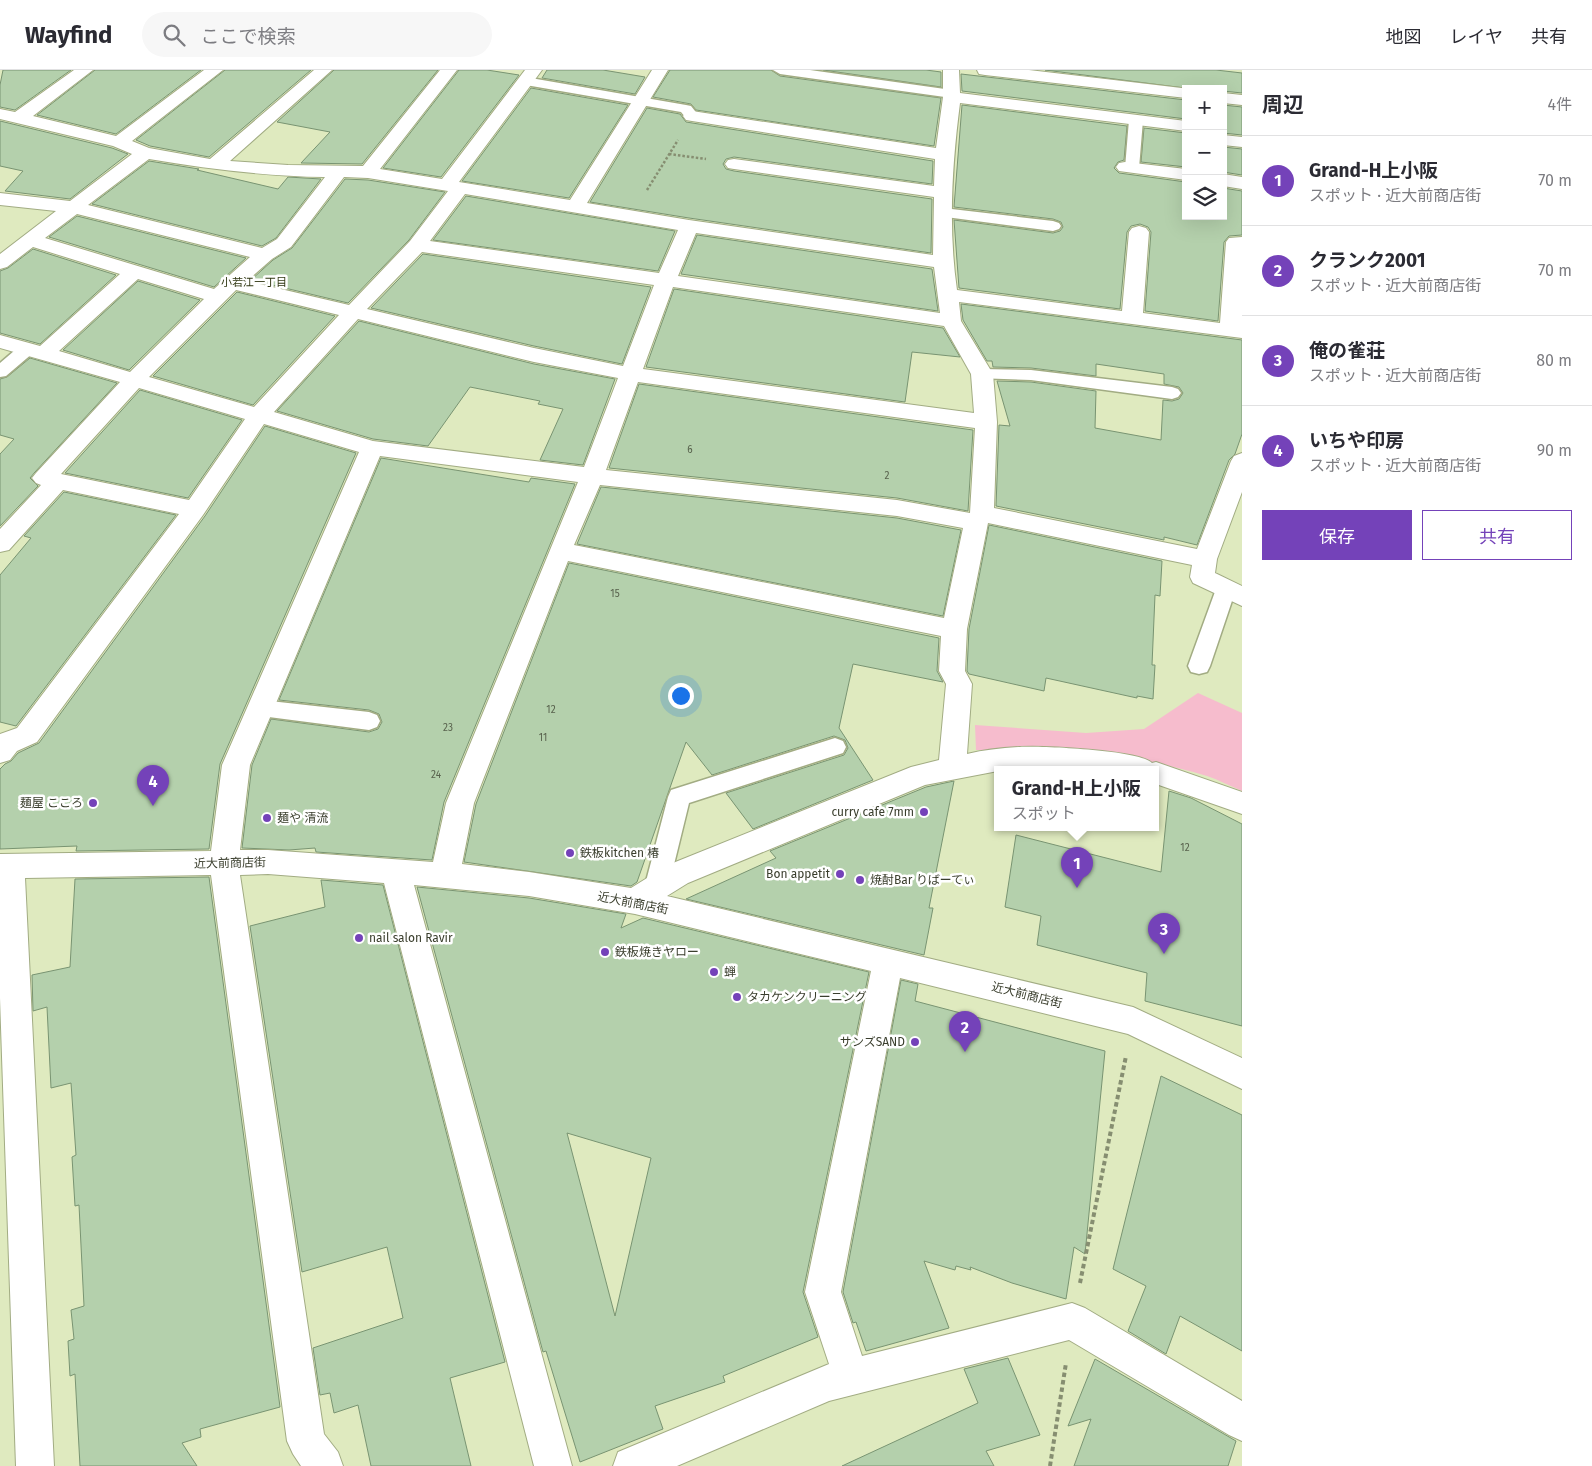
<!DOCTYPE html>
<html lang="ja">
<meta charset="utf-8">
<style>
:root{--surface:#fff;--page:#f7f7f7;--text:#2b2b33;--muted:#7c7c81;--line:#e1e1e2;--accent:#7442b9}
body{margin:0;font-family:"Fira Sans","Noto Sans JP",sans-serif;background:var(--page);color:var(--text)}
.controls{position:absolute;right:15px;top:15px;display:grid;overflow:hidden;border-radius:0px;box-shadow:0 5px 20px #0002}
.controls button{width:45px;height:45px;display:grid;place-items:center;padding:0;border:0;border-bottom:1px solid var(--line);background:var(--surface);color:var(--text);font:25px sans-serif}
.you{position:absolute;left:680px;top:625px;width:18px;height:18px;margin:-12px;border:4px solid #fff;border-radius:50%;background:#1a73e8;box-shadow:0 0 0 8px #1a73e833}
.badge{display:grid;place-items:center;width:32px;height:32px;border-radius:50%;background:var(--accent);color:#fff;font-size:16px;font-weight:700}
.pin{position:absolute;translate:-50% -41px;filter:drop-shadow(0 1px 2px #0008)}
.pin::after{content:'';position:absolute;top:26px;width:18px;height:15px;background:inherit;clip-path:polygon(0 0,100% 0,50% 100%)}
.popup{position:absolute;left:994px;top:696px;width:165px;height:65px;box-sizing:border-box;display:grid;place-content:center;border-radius:0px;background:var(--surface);filter:drop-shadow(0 1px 4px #0005);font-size:16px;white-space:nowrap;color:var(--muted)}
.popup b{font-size:19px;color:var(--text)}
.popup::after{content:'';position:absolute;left:50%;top:100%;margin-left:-10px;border:10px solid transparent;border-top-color:var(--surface)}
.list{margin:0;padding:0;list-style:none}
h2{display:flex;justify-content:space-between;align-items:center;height:65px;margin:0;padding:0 20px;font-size:21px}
h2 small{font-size:16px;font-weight:400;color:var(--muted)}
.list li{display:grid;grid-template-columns:32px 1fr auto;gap:15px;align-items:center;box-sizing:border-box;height:90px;padding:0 20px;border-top:1px solid var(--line)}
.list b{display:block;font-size:19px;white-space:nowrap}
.list p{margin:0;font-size:16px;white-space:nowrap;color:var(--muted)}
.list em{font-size:16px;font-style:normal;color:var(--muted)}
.actions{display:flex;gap:10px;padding:15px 20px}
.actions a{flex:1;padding:11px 0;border:1px solid var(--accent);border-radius:0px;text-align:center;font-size:18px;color:var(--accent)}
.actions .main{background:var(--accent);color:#fff}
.icon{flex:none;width:28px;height:28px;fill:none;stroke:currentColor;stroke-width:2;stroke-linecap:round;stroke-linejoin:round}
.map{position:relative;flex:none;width:1242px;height:1396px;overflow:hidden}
header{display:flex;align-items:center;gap:30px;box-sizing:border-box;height:70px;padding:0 25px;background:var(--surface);border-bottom:1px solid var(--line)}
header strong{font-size:24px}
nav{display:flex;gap:28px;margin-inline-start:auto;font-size:18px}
.search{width:350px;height:45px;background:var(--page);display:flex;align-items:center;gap:12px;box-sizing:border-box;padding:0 18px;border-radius:28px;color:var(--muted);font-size:19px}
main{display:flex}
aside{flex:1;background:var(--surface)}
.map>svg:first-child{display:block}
</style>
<header>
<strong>Wayfind</strong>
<div class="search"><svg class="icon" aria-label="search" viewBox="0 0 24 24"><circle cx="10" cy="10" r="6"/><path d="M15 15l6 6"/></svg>ここで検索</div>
<nav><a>地図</a><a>レイヤ</a><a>共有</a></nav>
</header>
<main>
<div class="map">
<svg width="1242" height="1396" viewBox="0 0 1242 1396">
<rect width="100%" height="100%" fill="#dfeabf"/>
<!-- green -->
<path fill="#f6bccd" d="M1198 623 1242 643V721C1230 716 1219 710 1207 706 1132 683 1053 681 976 680L975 655 1086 663 1144 659Z"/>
<!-- building -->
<path fill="#b4d0ac" stroke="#799472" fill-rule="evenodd" d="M3 0H71L15 40 0 37V15Z
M95 0H201L116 64 37 45Z
M225 0H311L209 87 150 76 136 70Z
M334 0H438L362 94 301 93 330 62 277 52Z
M459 0H487L519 5 441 107 383 98Z
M547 0H603L645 7 635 24 542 8Z
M670 0H771L780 6 941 28 934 76 696 40 691 34 653 27Z
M823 0H926L941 2V17Z
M1045 0H1216L1242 3V23L1223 21V19H1192Z
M961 4 1186 30V49L962 21Z
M531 18 628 35 569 128 462 111Z
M962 35 1127 56 1124 90 1118 92 1114 98 1119 103 1186 112V146H1223V118L1242 121V165L1229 166 1224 172 1218 251 1145 241 1151 162 1148 157 1140 154 1131 156 1127 162 1120 239 959 218 954 150 1053 163 1060 161 1063 157 1061 152 1053 149 954 137Z
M1223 35 1242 37V65L1223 63Z
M647 38 680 44 686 52 933 91 932 114 734 87 726 89 723 94 726 99 734 101 932 129 931 183 689 148 590 132Z
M0 51 112 78 128 84 70 129 5 121 23 101 0 96Z
M1144 58 1186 63V97L1141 92Z
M1223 77 1242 79V105L1223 102Z
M149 91 199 99 197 100 278 119 288 107 321 109 276 168 262 176 92 134Z
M345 109 368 110 445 122 409 170 348 233 251 210 273 190 292 178Z
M466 126 675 161 658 201 433 170Z
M77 146 246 188 214 217 49 167Z
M697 165 932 199 938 241 681 204Z
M33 179 116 205 40 274 0 263V201L8 198Z
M423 184 651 217 622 294 534 276 371 238Z
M138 211 200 230 129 300 63 280Z
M674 219 943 258 960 287 912 282 905 332 646 297Z
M237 222 335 246 253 335 153 306Z
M961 234 1242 270V364L1235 384 1229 390 1197 475 1164 467V470L996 436 999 355 1010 356 997 311 1031 312 1096 321 1095 358 1161 370 1163 330 1172 331 1179 329 1183 323 1179 317 1164 314V304L1096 294V306L1031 298 993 297 992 291H987L963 250Z
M359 251 534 294 615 309 583 395 540 390 563 339 538 334 540 331 470 317 428 376 373 369 277 341Z
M30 288 117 313 35 402 30 408 38 416 0 456V384L14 369 0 365V309L7 307Z
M639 314 973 360 968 441 897 428 609 398Z
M140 320 242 350 188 428 65 403Z
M265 356 356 383 220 694 209 779 76 781 77 776 0 779V699L5 694 11 691 18 683 39 673 205 446Z
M381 388 529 412 531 408 575 414 444 732 432 790 316 782 315 778 289 780 242 778 252 695 271 649 369 662 378 659 382 652 379 644 369 640 279 630Z
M601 417 897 448 961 460 943 546 577 474Z
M64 422 176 445 16 656 0 652V505L31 468 24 466Z
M989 455 1162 491 1160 526 1155 525 1152 595H1155L1153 629 1137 626V628L1046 608 1044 621 969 604 967 601 969 559Z
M569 493 939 568 937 601 943 612 853 594 839 658 873 710 753 759 726 723 844 685 848 678 845 670 834 666 712 705 686 672 637 812 631 816 464 792 476 734Z
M954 711 929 838H933L924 885 686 829 776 788 770 781 926 717Z
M1169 721 1191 728 1242 754V956L1145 931 1147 903 1037 875 1041 846 1005 837 1016 765 1161 802Z
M209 807 280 1337 200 1359 201 1367 182 1373 197 1396H80L75 1304 70 1306 68 1271 74 1269 71 1240 84 1236 79 1135 75 1136 72 1087 76 1085 71 1013 51 1018 47 937 33 941 32 905 70 897 75 809Z
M321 810 383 815 505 1292 450 1308 471 1396H371L358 1335 334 1343 330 1323 320 1325 313 1278 403 1248 387 1177 302 1202 250 856 325 837Z
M417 817 529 828 626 844 621 858 643 848 869 902 803 1222 818 1267 723 1306 725 1312 655 1336 663 1359 580 1392 546 1281 543 1282ZM567 1063 651 1088 615 1246Z
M901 910 918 914 915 931 1105 981 1085 1184 1074 1177 1066 1229 1012 1213 970 1197 971 1200 956 1196 955 1200 924 1191 949 1258 866 1281 856 1252 853 1253 843 1222Z
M1161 1006 1242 1045V1281L1180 1246 1166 1284 1128 1261 1146 1216 1113 1199Z
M1008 1288 1040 1365 986 1381 994 1396H842L978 1333 964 1299Z
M1095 1289 1236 1371 1228 1396H1074L1091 1349 1068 1356Z"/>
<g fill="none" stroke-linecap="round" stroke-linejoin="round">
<defs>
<path id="service" d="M773 0H810L952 20 959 24 952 28 780 4Z
M525 7 686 35 691 36 699 46 697 49C689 51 686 48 681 42L520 14 518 11 520 8Z
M1136 46 1141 47 1143 50 1139 98 1137 101H1127L1125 98 1129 50 1131 47Z
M943 138 1053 151 1059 153 1061 156 1059 159 1053 161 938 146 935 143 938 140Z
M27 274 33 275 36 279 33 283 6 306 0 307V293L21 275Z
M982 299 1031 300 1172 317 1178 319 1181 323 1178 327 1172 329 1031 310 976 308 973 304 976 300Z
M1226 512 1233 514 1236 519 1210 596 1207 602 1199 604 1191 602 1188 596 1216 519 1219 514Z
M261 630 369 642 377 645 380 651 377 657 369 660 261 646 253 644 250 638 253 632Z
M835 668 843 671 846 677 843 683 689 733 668 819 664 826 656 829 648 826 644 819 668 727 671 720Z"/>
<path id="minor" d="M74 0H93L33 46 116 66 204 0H223L132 71 149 78 210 89 314 0H332L230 91 288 95 363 96 440 0H457L380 99 442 109 525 0H542L459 112 570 130 652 0H668L587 133 689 150 933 185 934 127 734 99 728 98 725 94 728 90 734 89 934 116 935 89 692 51 686 50 683 46 686 42 692 41 936 78 943 27V0H959L960 23 1186 51V61L960 33C952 95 948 158 957 220L1122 241 1129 162 1132 158 1139 156 1146 158 1149 162 1143 243 1220 253 1226 172 1229 168 1242 167V268L959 232 961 251 993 304 997 352 994 438 1197 479 1231 391 1234 386 1242 383V422L1217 489 1215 503 1242 516V536L1193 513 1190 507 1192 495 988 453 967 559 965 601 972 614 967 684C984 680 1002 678 1020 677 1042 676 1139 680 1152 693L1156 692 1242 722V744L1156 714V699H998V701L925 715 688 813 667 826 1133 937 1242 988V1019L1128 964 900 908 841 1222 862 1286 1072 1233 1085 1238 1242 1331V1371L1229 1365 1069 1270 829 1331 677 1396H613L618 1382 829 1294 805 1222 871 901 635 844 529 826 414 815 572 1396H534L384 813 268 804 240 805 324 1364 338 1382 343 1396H301L293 1384 287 1371 211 805 25 808 54 1396H16L0 928V784L211 781 222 695 359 382 264 354 203 445 37 672 17 681 10 690 0 693V664L17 658 179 444 63 420 9 480 0 482V459L41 415 36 413 32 408 36 403 120 312 0 278V265L40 276 120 204 33 177 7 197 0 199V184L56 141 0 135V123L70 131 132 84 113 76 0 49V39L15 42ZM149 89C207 99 265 106 325 107L277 169 262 178 88 135ZM344 107 368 108 448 121 410 171 349 235 247 211 272 189 291 177ZM465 124 678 160 659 203 430 171ZM77 144 250 187 214 219 45 168ZM696 163 934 197 940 243 678 206ZM422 182 654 215 623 296 534 278 367 239ZM138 209 204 229 130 302 59 281ZM673 217 944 256 971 304 974 343 643 299ZM236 220 339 245 254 337 149 307ZM358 249 534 292 618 308 584 397 373 371 274 342ZM638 312 975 358 970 443 897 430 606 400ZM139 318 245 349 189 430 61 404ZM380 386 578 412 446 733 433 792 268 780H240L250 695ZM600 415 897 446 963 458 944 548 574 475ZM568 491 941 566 939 601 946 614 939 690 911 697 668 795 631 818 529 802 462 794 474 733Z
M977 0H1029L1190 19H1186V28L985 5 979 4Z
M1223 23 1242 25V35L1223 33Z
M1223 65 1242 67V77L1223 75Z
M1125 92 1186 99V110L1119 101 1116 97 1119 93Z
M1223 104 1242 107V119L1223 116Z"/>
</defs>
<!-- service casing -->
<use href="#service" stroke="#a2ac83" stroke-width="3"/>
<!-- minor casing -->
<use href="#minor" stroke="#a2ac83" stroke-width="2"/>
<!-- path-far1 -->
<path stroke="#868e71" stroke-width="2.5" stroke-dasharray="2.5 2" stroke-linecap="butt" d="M669 84 706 89
M647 120 678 70"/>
<!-- path -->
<path stroke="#868e71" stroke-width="4" stroke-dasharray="4.5 3" stroke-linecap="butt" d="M1080 1213 1126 986
M1050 1396 1066 1293"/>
<!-- service -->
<use href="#service" fill="#fff" fill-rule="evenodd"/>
<!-- minor -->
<use href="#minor" fill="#fff" fill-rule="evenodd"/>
</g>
<!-- markers -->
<g fill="#7442b9" stroke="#fff" stroke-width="2">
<circle cx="93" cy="733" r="5"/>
<circle cx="924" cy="742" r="5"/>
<circle cx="267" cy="748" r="5"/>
<circle cx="570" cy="783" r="5"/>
<circle cx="840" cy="804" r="5"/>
<circle cx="860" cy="810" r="5"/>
<circle cx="359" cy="868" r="5"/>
<circle cx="605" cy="882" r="5"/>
<circle cx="714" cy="902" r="5"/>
<circle cx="737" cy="927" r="5"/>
<circle cx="915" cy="972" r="5"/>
</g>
<g text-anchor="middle" stroke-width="5" stroke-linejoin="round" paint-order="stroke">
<!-- number labels -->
<g font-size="10" fill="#58624d">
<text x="690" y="383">6</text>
<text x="887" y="409">2</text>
<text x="615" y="527">15</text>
<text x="551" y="643">12</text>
<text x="448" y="661">23</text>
<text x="543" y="671">11</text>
<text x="436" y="708">24</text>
<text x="1185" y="781">12</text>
</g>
<!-- far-neighbourhood labels -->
<g font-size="11" fill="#303712" stroke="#fff">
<text x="254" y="216">小若江一丁目</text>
</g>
<!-- poi labels -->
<g font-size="12" fill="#3a3e2d" stroke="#fff" text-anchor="start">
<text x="83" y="737" text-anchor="end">麺屋 こころ</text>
<text x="914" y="746" text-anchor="end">curry cafe 7mm</text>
<text x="277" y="752">麺や 清流</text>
<text x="580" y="787">鉄板kitchen 椿</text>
<text x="830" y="808" text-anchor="end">Bon appetit</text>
<text x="870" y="814">焼酎Bar りばーてぃ</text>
<text x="369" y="872">nail salon Ravir</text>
<text x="615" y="886">鉄板焼きヤロー</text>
<text x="724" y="906">蝉</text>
<text x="747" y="931">タカケンクリーニング</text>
<text x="905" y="976" text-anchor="end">サンズSAND</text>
</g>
<!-- street labels -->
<g font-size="12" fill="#3a3e2d" stroke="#fff">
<text transform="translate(230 793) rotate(-1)" y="4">近大前商店街</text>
<text transform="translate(633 833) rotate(11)" y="4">近大前商店街</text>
<text transform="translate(1027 925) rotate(14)" y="4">近大前商店街</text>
</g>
</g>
</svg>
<div class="controls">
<button>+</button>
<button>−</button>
<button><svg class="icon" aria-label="layers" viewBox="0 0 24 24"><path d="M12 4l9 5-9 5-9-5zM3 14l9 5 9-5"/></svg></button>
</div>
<div class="you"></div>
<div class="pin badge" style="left:1077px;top:818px">1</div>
<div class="popup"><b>Grand-H上小阪</b>スポット</div>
<div class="pin badge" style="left:965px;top:982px">2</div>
<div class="pin badge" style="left:1164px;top:884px">3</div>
<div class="pin badge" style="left:153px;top:736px">4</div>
</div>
<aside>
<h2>周辺<small>4件</small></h2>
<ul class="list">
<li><span class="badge">1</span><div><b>Grand-H上小阪</b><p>スポット · 近大前商店街</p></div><em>70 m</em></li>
<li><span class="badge">2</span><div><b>クランク2001</b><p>スポット · 近大前商店街</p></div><em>70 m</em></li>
<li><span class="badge">3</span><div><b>俺の雀荘</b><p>スポット · 近大前商店街</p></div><em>80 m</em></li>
<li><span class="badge">4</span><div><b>いちや印房</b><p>スポット · 近大前商店街</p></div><em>90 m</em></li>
</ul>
<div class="actions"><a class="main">保存</a><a>共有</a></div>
</aside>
</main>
